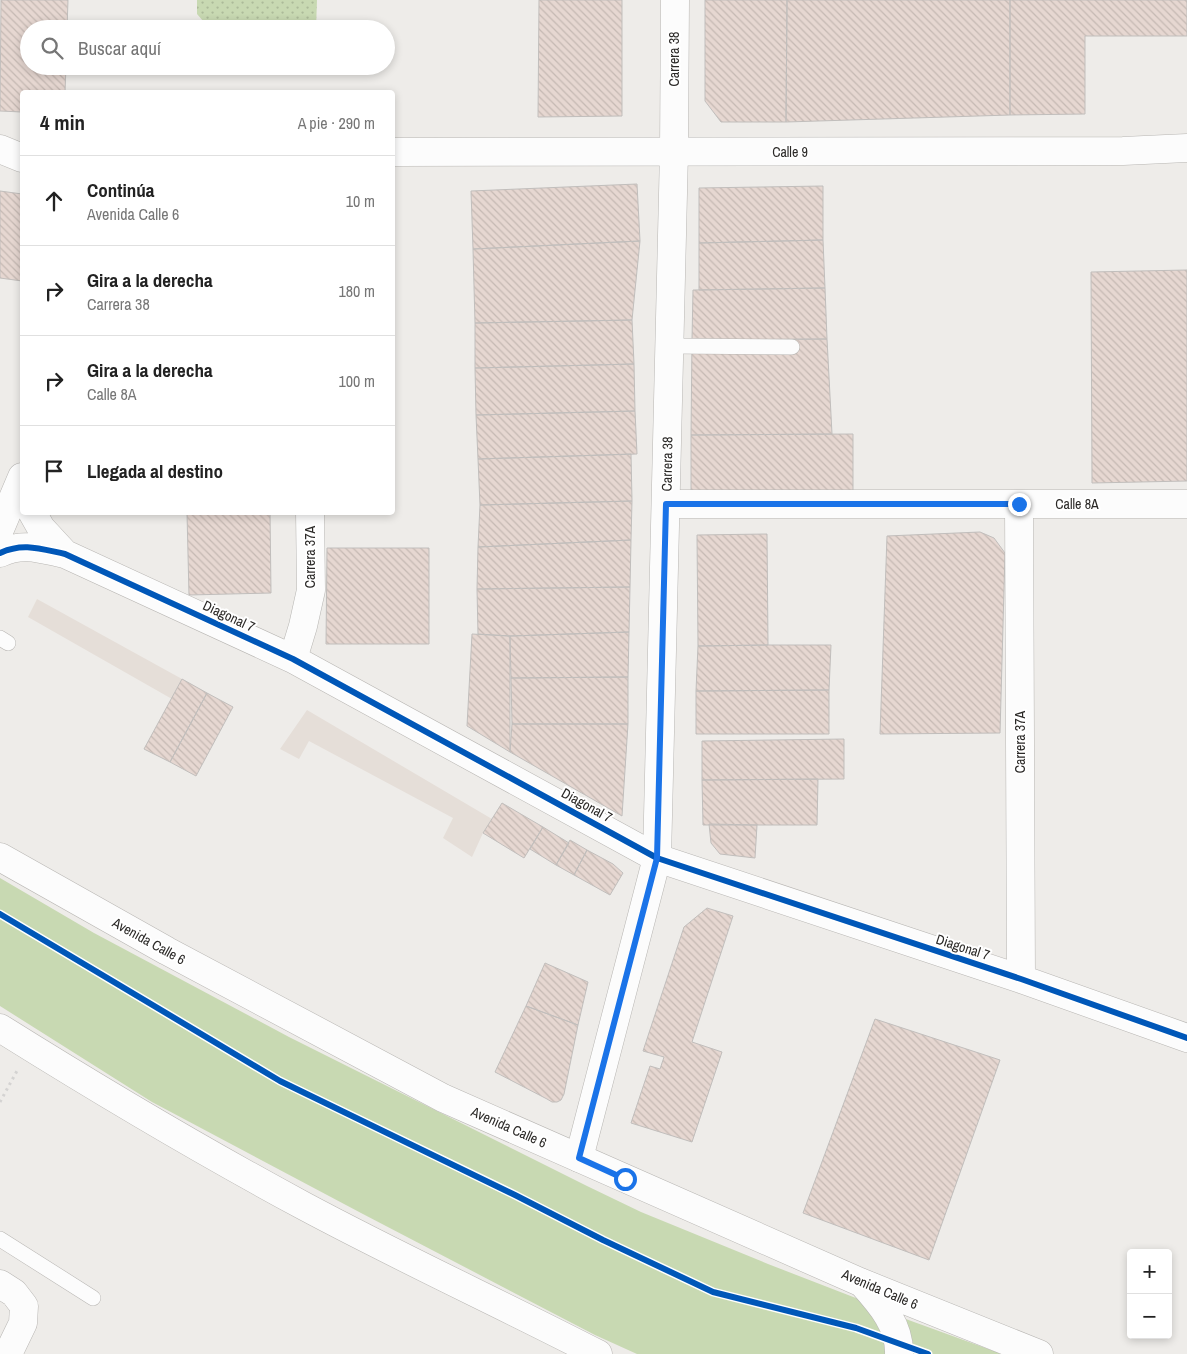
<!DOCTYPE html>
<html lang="es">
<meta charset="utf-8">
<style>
:root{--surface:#fff;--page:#f6f6f6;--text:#222;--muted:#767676;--line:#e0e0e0}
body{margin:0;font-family:"Archivo Narrow",sans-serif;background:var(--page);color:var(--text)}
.controls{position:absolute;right:15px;bottom:15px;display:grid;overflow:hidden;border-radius:5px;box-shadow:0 2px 8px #0003}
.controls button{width:45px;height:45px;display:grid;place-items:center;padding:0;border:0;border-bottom:1px solid var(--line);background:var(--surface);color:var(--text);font:25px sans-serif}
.stop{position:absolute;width:15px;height:15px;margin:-11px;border:4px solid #1a73e8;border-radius:50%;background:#fff}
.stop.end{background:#1a73e8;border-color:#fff;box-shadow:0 1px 5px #0008}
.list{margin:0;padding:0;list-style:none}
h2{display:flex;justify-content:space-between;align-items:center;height:65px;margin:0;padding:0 20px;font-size:21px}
h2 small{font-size:16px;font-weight:400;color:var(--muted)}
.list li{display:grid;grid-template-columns:32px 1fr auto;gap:15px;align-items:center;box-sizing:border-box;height:90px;padding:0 20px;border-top:1px solid var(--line)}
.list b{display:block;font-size:19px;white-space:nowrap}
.list p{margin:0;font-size:16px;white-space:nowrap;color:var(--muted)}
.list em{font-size:16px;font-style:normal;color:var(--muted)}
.icon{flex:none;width:28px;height:28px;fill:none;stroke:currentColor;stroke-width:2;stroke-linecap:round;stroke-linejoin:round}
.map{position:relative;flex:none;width:1187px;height:1354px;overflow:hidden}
.search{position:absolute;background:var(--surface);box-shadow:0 2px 8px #0003;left:20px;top:20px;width:375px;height:55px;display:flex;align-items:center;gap:12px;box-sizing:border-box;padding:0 18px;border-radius:28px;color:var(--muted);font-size:19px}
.panel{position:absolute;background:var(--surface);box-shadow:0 2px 8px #0003;left:20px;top:90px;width:375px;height:425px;border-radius:5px}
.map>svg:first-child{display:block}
</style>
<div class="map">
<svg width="1187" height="1354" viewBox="0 0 1187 1354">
<defs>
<pattern id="park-dots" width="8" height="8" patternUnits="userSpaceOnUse" patternTransform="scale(1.25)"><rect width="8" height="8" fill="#c8d9b2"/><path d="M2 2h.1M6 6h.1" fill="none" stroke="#acba99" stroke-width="1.8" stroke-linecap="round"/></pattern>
<pattern id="building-back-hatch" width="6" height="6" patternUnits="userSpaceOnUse" patternTransform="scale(1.25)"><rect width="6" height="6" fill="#e6d7d1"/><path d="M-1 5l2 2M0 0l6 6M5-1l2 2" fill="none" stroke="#c5b9b3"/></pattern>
</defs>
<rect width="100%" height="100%" fill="#eeece9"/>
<!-- built -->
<path fill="#e5ded8" d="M37 599 182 679 172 699 28 617Z
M307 710 492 819 483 833 472 857 443 838 453 818 309 741 299 759 280 749Z"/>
<!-- green -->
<path fill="#c8d9b2" d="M0 878 94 933 289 1037 587 1186 641 1212 768 1264 861 1300 881 1321 890 1354H637L595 1335 361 1213 152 1102 0 1006Z
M903 1318 1002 1354H909Z"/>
<!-- park -->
<path fill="url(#park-dots)" d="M197 0H317L316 29H210L197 14Z"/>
<!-- building -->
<path fill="url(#building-back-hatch)" stroke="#c1bebc" d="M1 0H68L67 29H29V66H66L65 92H22V112L0 111Z
M539 0H622V116L538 117Z
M705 0H787L786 122H721L705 101Z
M787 0H1010V115L786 122Z
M1010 0H1187V36H1085V114L1010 115Z
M637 184 640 241 473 249 471 191Z
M823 186V240L699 243V188Z
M0 191 22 194V281L0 278Z
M823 240 825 288 699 290V243Z
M640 241 632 320 475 323 473 249Z
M1187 270V481L1092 483 1091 272Z
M825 288 827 339 692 340 693 290Z
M632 320 634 364 475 368V323Z
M827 339 832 434 691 435 692 340Z
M634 364 635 411 476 415 475 368Z
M635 411 637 454 478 459 476 415Z
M853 434V493L691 494V435Z
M631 454 632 501 480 505 478 459Z
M632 501 631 540 478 547 480 505Z
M270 512 271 593 189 595 187 513Z
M980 532 994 538 1005 553 1000 733 880 734 887 536Z
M767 534 768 645 698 646 697 535Z
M631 540 630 587 477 589 478 547Z
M327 548H429V644H326Z
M630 587 629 632 510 636 478 634 477 589Z
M629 632 628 677 511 678 510 636Z
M472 634 510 636V752L467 726Z
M768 645H831L829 690 696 691 698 646Z
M628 677V724H512L511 678Z
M182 679 207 693 170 762 144 749Z
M829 690V734H696V691Z
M207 693 233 707 196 776 170 762Z
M512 724H628L622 816 510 752Z
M844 739V779L702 780V741Z
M818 779 817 825H703L702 780Z
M502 803 543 827 524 858 483 833Z
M709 824 757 825 755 858 720 854 711 843Z
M543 827 569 843 556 865 530 849Z
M570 840 587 850 574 875 556 865Z
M587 850 613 864 623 873 610 895 574 875Z
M707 908 733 916 692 1042 722 1052 692 1142 631 1123 650 1066 660 1069 664 1057 643 1051 684 927Z
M545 963 588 982 578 1025 526 1006Z
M526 1006 578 1025 564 1094 561 1100 557 1102H552L547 1099 495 1072Z
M875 1019 1000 1060 929 1260 803 1213Z"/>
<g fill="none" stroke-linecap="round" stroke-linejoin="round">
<defs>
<path id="service" d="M670 346 792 347
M0 638 8 643
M0 1239 93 1298"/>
<path id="minor" d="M0 149 22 158
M392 152 1123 151 1187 148
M666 504H1187
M1019 504 1021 979
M32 512 41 528 65 554
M0 529 22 477
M0 553C23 542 41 549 65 554L293 659 657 858 1021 979 1187 1038
M293 659 303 626 311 590 310 512
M0 1284 14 1293 24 1306 23 1323 8 1354"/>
<path id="tertiary" d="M579 1158 657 858 674 152 675 0"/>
<path id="primary" d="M0 857 167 951 443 1098 860 1282 1039 1354
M0 1028C99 1090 200 1150 304 1206 401 1258 501 1304 598 1354
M863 1284C881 1304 900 1326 899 1354"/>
</defs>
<!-- service casing -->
<use href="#service" stroke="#b8b6b3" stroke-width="16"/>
<!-- minor casing -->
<use href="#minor" stroke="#b8b6b3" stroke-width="29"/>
<!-- tertiary casing -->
<use href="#tertiary" stroke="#b8b6b3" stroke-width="29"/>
<!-- primary casing -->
<use href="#primary" stroke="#b8b6b3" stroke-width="29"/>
<!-- path -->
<path stroke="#d4d3d2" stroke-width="3" stroke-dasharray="2.5 4" stroke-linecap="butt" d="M0 1102 18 1069"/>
<!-- service -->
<use href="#service" stroke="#fcfcfc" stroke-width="15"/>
<!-- minor -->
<use href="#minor" stroke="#fcfcfc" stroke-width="28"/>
<!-- tertiary -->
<use href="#tertiary" stroke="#fcfcfc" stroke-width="28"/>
<!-- primary -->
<use href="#primary" stroke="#fcfcfc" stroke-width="28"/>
<defs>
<path id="cycleway" d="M0 553C23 542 41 549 65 554L293 659 657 858 1021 979 1187 1038
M0 914 280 1081 515 1195 603 1240 713 1292 856 1328 928 1354"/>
</defs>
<!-- cycleway casing -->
<use href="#cycleway" stroke="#fff" stroke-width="9"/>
<!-- cycleway -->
<use href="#cycleway" stroke="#0057b8" stroke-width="6"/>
</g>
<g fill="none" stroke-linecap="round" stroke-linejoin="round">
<!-- route -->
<path stroke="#1a73e8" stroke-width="6" d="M625 1179 579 1158 657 858 666 504H1019"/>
</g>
<g text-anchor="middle" stroke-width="4" stroke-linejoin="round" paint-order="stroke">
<!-- street labels -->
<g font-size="14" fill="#2b2927" stroke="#fff">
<text transform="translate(674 59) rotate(-90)" y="5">Carrera 38</text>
<text x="790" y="157">Calle 9</text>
<text transform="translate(667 464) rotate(-89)" y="5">Carrera 38</text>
<text x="1077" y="509">Calle 8A</text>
<text transform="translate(310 557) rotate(-90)" y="5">Carrera 37A</text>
<text transform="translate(229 616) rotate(25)" y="5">Diagonal 7</text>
<text transform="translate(1020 742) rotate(-90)" y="5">Carrera 37A</text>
<text transform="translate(587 805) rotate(29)" y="5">Diagonal 7</text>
<text transform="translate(149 941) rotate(29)" y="5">Avenida Calle 6</text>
<text transform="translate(963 947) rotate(18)" y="5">Diagonal 7</text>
<text transform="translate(509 1127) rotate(24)" y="5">Avenida Calle 6</text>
<text transform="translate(880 1289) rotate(23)" y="5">Avenida Calle 6</text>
</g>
</g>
</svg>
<div class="controls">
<button>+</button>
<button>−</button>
</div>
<div class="stop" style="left:625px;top:1179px"></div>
<div class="stop end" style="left:1019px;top:504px"></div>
<div class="search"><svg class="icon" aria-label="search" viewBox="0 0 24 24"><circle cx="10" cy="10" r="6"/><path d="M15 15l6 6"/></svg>Buscar aquí</div>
<section class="panel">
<h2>4 min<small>A pie · 290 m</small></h2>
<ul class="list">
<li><svg class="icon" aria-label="ahead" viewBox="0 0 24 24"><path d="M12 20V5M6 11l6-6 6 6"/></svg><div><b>Continúa</b><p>Avenida Calle 6</p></div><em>10 m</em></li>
<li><svg class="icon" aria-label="right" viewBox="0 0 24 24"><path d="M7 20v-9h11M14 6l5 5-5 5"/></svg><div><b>Gira a la derecha</b><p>Carrera 38</p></div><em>180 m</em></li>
<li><svg class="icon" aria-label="right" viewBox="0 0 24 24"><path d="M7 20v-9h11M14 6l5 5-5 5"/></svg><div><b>Gira a la derecha</b><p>Calle 8A</p></div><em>100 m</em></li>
<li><svg class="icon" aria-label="arrive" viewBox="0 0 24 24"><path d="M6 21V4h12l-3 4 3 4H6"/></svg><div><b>Llegada al destino</b></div></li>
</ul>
</section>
</div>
